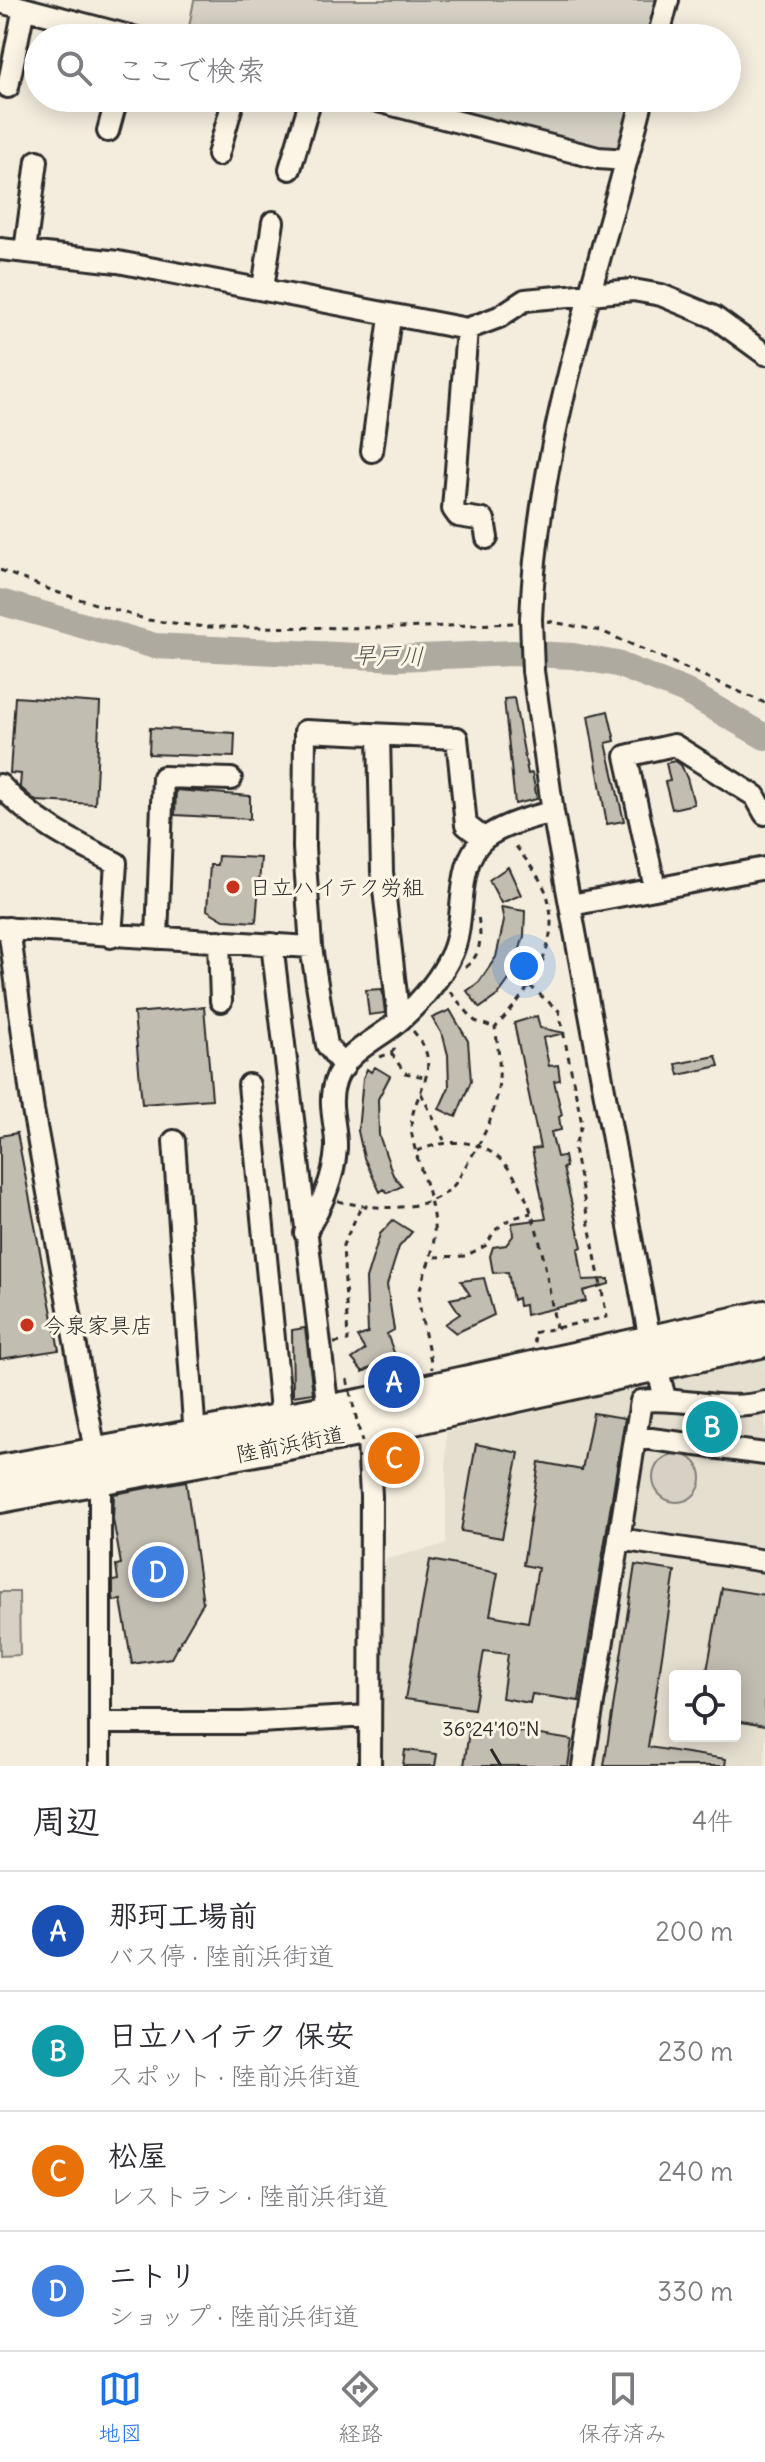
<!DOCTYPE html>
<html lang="ja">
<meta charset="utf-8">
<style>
:root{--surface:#fff;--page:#f2f2f3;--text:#2b2b33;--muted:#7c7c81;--line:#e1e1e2;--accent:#1a73e8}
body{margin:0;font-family:Delius,"Klee One",sans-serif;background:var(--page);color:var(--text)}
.controls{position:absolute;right:24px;bottom:24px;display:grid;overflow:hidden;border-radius:8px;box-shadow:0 4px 20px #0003}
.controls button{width:72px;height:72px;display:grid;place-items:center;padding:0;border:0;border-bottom:2px solid var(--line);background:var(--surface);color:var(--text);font:40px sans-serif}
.you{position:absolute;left:524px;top:966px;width:28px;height:28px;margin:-20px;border:6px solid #fff;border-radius:50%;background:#1a73e8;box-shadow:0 0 0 12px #1a73e833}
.badge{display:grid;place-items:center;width:52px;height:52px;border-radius:50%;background:var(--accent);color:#fff;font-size:26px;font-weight:700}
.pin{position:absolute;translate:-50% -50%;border:4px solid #fff;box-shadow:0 2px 8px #0006}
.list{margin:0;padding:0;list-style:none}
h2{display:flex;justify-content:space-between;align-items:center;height:104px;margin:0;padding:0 32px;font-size:34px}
h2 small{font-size:26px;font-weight:400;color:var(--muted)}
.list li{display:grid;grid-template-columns:52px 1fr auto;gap:24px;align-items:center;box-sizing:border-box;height:120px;padding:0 32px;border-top:2px solid var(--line)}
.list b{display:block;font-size:30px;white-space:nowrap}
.list p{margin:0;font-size:26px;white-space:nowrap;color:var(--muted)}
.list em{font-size:26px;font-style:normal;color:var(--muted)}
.icon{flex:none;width:44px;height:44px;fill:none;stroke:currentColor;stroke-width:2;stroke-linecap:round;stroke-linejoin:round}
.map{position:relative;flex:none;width:765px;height:1766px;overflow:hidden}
.search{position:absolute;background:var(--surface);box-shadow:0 4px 20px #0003;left:24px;right:24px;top:24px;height:88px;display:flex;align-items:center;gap:20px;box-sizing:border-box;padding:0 28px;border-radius:44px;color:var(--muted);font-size:30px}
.sheet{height:584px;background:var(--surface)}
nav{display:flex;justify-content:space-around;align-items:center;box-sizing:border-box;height:112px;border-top:2px solid var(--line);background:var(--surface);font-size:22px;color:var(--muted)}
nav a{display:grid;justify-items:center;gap:4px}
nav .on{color:var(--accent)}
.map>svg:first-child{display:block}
</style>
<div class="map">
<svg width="765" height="1766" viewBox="0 0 765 1766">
<rect width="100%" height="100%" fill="#f4edde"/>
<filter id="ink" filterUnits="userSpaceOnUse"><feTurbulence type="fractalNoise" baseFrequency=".0125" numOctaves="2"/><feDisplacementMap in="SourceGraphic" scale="16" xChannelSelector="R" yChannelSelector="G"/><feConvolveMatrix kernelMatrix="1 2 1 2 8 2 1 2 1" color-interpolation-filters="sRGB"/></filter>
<g filter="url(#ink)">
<!-- built -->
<path fill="#e5dfd0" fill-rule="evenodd" d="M765 1358V1766H375L378 1600 386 1559 446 1544V1432ZM675 1676H735V1736H675Z"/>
<!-- green -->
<path fill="#d6d1c4" stroke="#807e78" stroke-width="2" d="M194 0H656L647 38H187Z
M401 98H633L619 153Z
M653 1478a24 24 0 1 1 48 0a24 24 0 1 1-48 0Z
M0 1592H19L20 1655 0 1656Z"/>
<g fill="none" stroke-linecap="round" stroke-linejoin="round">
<!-- river -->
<path stroke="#afaaa0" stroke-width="26" d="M0 602 155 646 398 658 513 653 573 656 617 664 685 691 765 737"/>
</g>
<!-- building -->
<path fill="#c2bdb1" stroke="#2b2b2b" stroke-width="2" d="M15 697 100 703 95 804 36 801 20 787 21 774 10 773Z
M514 698 528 774 532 773 537 799 515 804 504 699Z
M608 711 615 741 606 743 624 821 607 824 588 716Z
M150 728 235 733 234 757 149 754Z
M675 761 681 765 687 778 694 804 672 809 665 782 670 781 666 763Z
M176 790 250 796V819L175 815Z
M218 856 261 858 256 922 224 920 207 910 210 865H217Z
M508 867 521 895 501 903 489 880Z
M501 907 525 911 524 936 511 977 498 995 480 1008 467 991 479 982 496 957 504 921Z
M382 989 385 1013 369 1015 366 990Z
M204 1007 212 1099 142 1104 134 1013Z
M450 1010 468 1041 471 1081 456 1117 439 1109 449 1087 448 1055 443 1036 432 1018Z
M537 1016 540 1028 565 1033 543 1038 549 1066 558 1065 560 1080 554 1081 562 1115 559 1117 561 1130 551 1132 557 1157 564 1156 566 1167 563 1168 582 1247 578 1249 583 1280 609 1279V1284L583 1291 586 1301 526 1315 525 1305 519 1306 518 1298 513 1300 508 1272 493 1273 490 1256 493 1247 506 1245 513 1236 512 1223 546 1219 532 1149 540 1148 514 1023Z
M716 1056 719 1066 679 1075 676 1064Z
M375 1067 390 1076 378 1099 379 1135 393 1175 402 1186 388 1193 384 1189 380 1192 364 1158 358 1131 363 1078 367 1069 371 1072Z
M17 1133 59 1350 0 1359V1136Z
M393 1220 412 1232 399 1247 387 1285 394 1330 387 1334 395 1355 363 1372 352 1359 365 1350 357 1337 368 1333 366 1279 380 1234Z
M484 1278 494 1315 456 1333 445 1324 460 1314 450 1299 470 1295 461 1281Z
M305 1328 313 1393 293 1396 292 1330Z
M593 1413 625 1418 579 1701 532 1694 530 1703 502 1698 508 1654 484 1651 474 1709 405 1699 430 1560 498 1573 490 1615 528 1622 538 1568 523 1565 539 1462 582 1470Z
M691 1415 735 1419 733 1437 689 1431Z
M402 1440 410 1471 386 1477 381 1445Z
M476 1444 519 1453 502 1538 461 1531Z
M186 1481 203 1603 171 1658 132 1664 121 1600 114 1601 113 1597V1581L118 1580 116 1565 121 1564 113 1519 114 1494Z
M635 1565 675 1571 648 1747 726 1759 725 1766H604Z
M722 1588 765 1595V1726L735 1721V1676H706Z
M470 1724 572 1740 568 1766H464Z
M405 1750 437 1754 435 1766H403Z"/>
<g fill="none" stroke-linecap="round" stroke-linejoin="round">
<defs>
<path id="minor" d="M0 2 137 38
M658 38 668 0
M8 87 24 8
M366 98 598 158 627 160
M108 131 117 98
M218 155 234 98
M290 169 311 98
M0 249 118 262 467 329 499 317 525 300 633 290 661 295 714 317 765 354
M25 251 37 161
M263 288 273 222
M467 329 453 509 458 516 484 520 487 538
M372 451 390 317
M531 619C537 442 600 269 643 98
M533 671 553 812 650 1341 665 1398
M379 736 382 872 399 1021
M0 785C33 822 72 841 116 863L111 937
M655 888 626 756 674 745 755 796 765 814
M571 905 765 868
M0 928 311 947
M9 928 33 1110 100 1479V1766
M157 938 163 777 231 779
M219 941 221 1001
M272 944 328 1411
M344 1067 327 1045 311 947 304 848 305 731 457 738 466 825 484 839
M249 1085 282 1420
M174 1141 195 1437
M305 1233C321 1206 334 1180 336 1148 337 1126 327 1104 335 1082 344 1052 379 1039 400 1020 420 1002 441 978 452 953 467 920 454 862 485 838 504 824 531 817 553 812
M367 1420 371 1496 370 1766
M636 1437 765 1454
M619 1539 765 1561
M101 1723H242L370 1716
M583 1766 641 1401C683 1396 724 1413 765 1402"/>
<path id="highway" d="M0 1471 364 1404 765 1316
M0 1497 369 1429 765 1341"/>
</defs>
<!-- minor casing -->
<use href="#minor" stroke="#2b2b2b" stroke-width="26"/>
<!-- highway casing -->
<use href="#highway" stroke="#2b2b2b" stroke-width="36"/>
<!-- path -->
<path stroke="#2b2b2b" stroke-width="3" stroke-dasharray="6 6" stroke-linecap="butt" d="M0 570 56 592 148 620 206 627 401 628 515 623
M547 621 601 631 765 703
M465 967C483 955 481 935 478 916
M530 986 559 1011 582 1124 574 1148 607 1317 533 1333 535 1343
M450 992 475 1021 495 1028
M413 1031C450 1072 405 1096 412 1135 417 1165 432 1193 434 1225 436 1253 426 1265 420 1290 416 1307 430 1349 432 1369
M391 1053 405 1073 424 1077
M380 1057 391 1053 397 1046
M421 1093 444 1140
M417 1151C531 1106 541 1250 556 1328
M338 1201C371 1209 424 1214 451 1188 458 1182 463 1170 468 1162 498 1116 505 1082 495 1028 528 992 563 947 547 895 541 877 524 858 513 842
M435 1257 465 1256 487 1245 494 1231 510 1219 531 1213
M334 1343 348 1341 343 1245 361 1207"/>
<!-- minor -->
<use href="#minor" stroke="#fcf5e5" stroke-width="20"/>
<!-- highway -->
<use href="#highway" stroke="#fcf5e5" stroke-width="30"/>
<defs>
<path id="minor-bridge" d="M531 619 533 671"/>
</defs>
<!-- minor-bridge casing -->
<use href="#minor-bridge" stroke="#2b2b2b" stroke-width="26" stroke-linecap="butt"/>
<!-- path-bridge -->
<path stroke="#2b2b2b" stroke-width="3" stroke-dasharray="6 6" stroke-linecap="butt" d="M347 1379 362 1442"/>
<!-- minor-bridge -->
<use href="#minor-bridge" stroke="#fcf5e5" stroke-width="20"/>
</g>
</g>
<!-- ticks -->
<path fill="none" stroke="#2b2b2b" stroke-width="3" d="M491 1749 501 1766"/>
<!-- markers -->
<g fill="#c8321e" stroke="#fcf5e5" stroke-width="3">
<circle cx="233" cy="887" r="8"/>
<circle cx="27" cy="1325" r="8"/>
</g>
<g text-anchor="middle" stroke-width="6" stroke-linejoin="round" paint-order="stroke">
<!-- poi labels -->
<g font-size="22" fill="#2b2b2b" stroke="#fcf5e5" text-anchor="start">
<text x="249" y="895">日立ハイテク労組</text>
<text x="43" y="1333">今泉家具店</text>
</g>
<!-- street labels -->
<g font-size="22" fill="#2b2b2b" stroke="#fcf5e5">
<text transform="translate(290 1444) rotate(-11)" y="8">陸前浜街道</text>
</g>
<!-- water labels -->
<g font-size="24" font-style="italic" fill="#595754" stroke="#fcf5e5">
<text transform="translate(388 656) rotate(1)" y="8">早戸川</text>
</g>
</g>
<g font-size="20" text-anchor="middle" fill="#2b2b2b" stroke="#fcf5e5" stroke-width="6" stroke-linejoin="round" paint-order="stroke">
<text x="491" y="1736">36°24'10"N</text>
</g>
</svg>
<div class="controls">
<button><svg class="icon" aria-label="locate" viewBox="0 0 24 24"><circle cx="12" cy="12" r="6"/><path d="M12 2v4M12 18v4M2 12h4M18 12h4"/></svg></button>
</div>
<div class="you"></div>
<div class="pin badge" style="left:394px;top:1382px;background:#1a4fb4">A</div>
<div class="pin badge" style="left:712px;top:1427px;background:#0f9aa8">B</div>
<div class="pin badge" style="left:394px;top:1458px;background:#e8710a">C</div>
<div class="pin badge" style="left:158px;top:1572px;background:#3f7fe0">D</div>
<div class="search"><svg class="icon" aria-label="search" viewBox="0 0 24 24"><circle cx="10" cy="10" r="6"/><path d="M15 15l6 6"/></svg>ここで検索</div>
</div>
<section class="sheet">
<h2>周辺<small>4件</small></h2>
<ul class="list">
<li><span class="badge" style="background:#1a4fb4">A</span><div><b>那珂工場前</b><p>バス停 · 陸前浜街道</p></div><em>200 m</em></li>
<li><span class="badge" style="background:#0f9aa8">B</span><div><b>日立ハイテク 保安</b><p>スポット · 陸前浜街道</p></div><em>230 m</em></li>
<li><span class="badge" style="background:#e8710a">C</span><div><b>松屋</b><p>レストラン · 陸前浜街道</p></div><em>240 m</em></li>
<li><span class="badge" style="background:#3f7fe0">D</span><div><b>ニトリ</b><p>ショップ · 陸前浜街道</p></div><em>330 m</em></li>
</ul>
</section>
<nav>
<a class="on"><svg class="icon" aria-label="map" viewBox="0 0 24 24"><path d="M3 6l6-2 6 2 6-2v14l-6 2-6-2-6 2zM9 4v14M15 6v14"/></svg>地図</a>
<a><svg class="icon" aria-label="directions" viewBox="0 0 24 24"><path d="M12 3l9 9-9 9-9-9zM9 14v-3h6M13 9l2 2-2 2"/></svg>経路</a>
<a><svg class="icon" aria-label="saved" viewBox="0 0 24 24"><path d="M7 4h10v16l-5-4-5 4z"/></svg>保存済み</a>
</nav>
